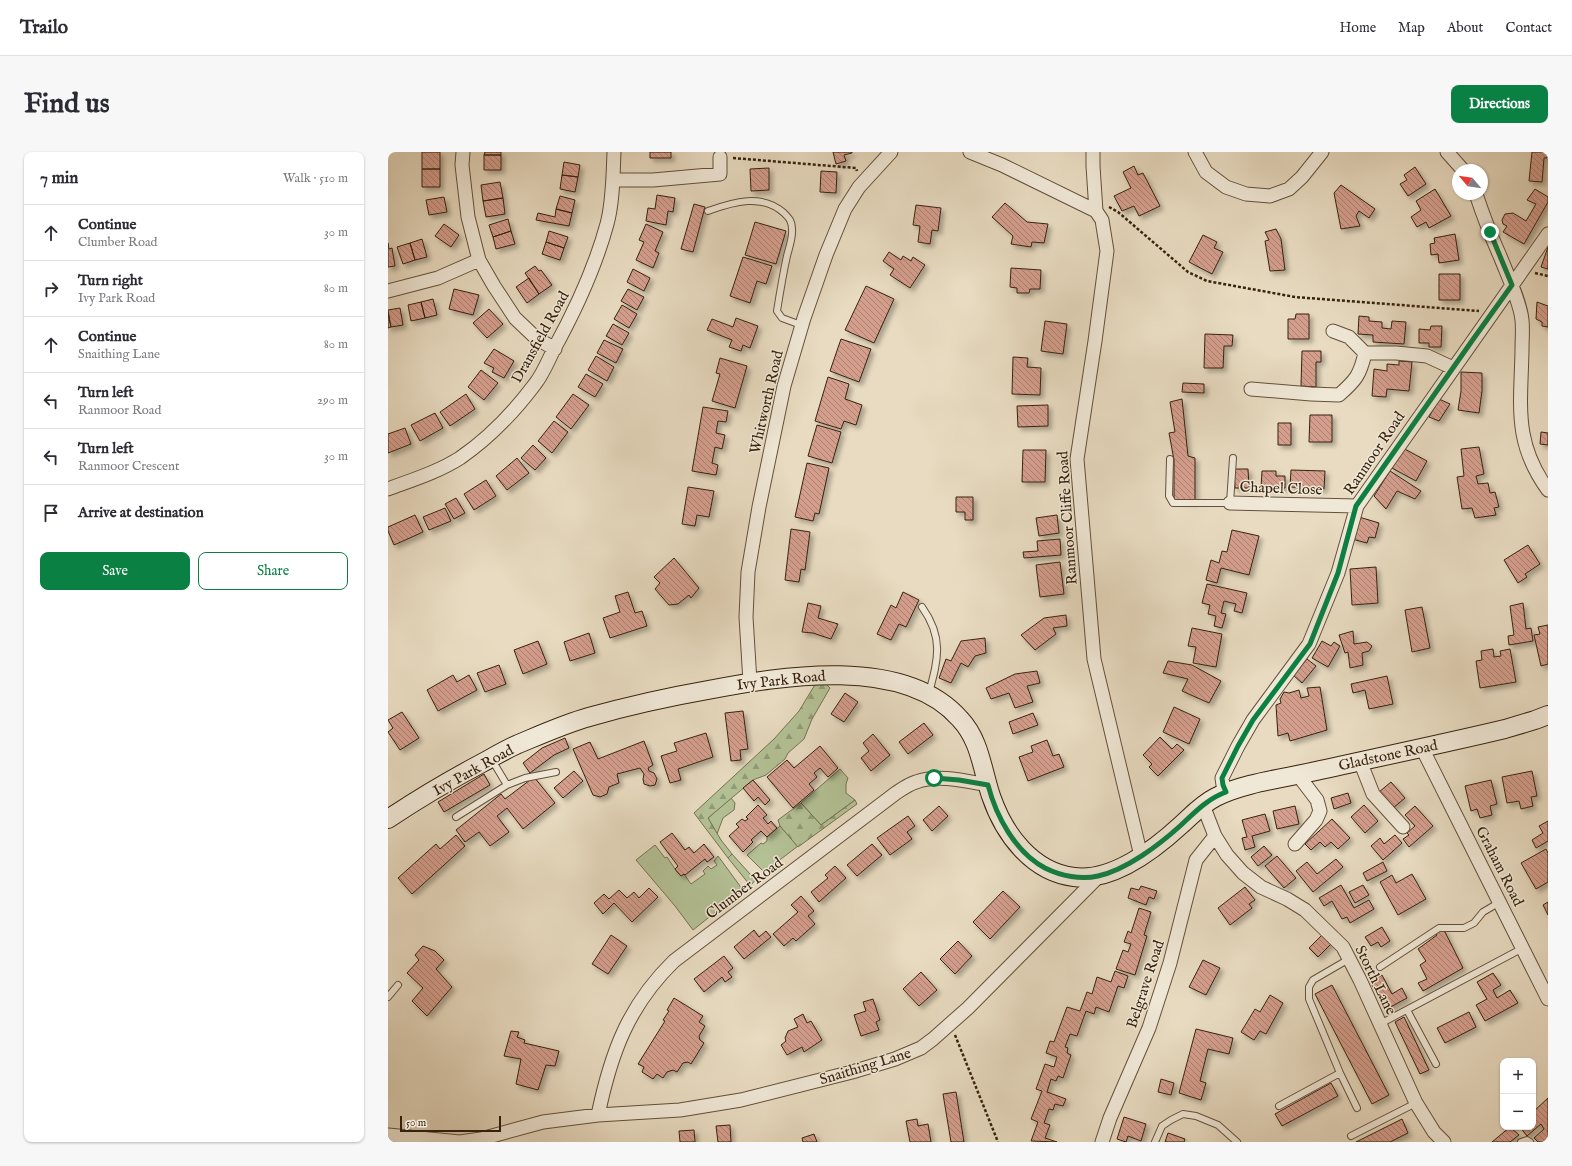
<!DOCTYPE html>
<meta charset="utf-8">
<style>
:root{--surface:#fff;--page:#f7f7f7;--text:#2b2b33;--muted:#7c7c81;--line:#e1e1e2;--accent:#0b8043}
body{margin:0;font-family:"IM FELL English",serif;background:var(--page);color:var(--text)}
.controls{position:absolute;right:12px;bottom:12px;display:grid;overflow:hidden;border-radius:8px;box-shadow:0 1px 3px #0004}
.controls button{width:36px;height:36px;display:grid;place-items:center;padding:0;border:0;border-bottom:1px solid var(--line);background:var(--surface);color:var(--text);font:20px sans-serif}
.compass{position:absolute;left:1064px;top:12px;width:36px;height:36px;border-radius:50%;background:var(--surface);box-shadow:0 1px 3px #0004;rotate:299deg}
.scale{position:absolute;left:12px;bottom:10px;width:101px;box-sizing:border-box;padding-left:4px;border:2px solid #37220e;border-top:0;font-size:11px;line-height:14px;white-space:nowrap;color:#37220e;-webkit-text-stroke:3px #f0e8d7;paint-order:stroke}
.stop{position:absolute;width:12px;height:12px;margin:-9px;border:3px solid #0b8043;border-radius:50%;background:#fff}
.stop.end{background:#0b8043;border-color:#fff;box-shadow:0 1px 4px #0008}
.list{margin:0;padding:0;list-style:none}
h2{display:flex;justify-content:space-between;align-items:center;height:52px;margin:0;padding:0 16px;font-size:17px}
h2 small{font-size:13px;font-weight:400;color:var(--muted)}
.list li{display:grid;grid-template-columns:26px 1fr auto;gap:12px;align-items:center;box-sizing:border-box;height:56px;padding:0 16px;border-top:1px solid var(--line)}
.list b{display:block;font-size:15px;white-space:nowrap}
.list p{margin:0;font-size:13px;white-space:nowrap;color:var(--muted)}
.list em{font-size:13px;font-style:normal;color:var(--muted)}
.actions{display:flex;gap:8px;padding:12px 16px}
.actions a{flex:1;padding:9px 0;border:1px solid var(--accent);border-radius:8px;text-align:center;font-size:14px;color:var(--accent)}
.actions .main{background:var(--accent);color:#fff}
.icon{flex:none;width:22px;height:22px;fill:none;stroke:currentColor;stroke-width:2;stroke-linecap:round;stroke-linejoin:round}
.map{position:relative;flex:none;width:1160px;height:990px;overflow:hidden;border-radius:8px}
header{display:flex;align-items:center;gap:24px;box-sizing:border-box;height:56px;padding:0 20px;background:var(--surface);border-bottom:1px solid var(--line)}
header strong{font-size:19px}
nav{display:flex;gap:22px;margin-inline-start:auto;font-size:14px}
.intro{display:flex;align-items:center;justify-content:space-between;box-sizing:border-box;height:96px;padding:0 24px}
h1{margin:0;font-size:28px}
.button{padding:10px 18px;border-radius:8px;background:var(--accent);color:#fff;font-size:14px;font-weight:700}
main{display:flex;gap:24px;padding:0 24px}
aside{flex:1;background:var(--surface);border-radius:8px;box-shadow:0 1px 3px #0004}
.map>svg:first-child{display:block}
</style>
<header>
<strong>Trailo</strong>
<nav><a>Home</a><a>Map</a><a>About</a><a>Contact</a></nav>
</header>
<div class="intro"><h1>Find us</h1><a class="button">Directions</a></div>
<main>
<aside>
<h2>7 min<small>Walk · 510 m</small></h2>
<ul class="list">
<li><svg class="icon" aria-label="ahead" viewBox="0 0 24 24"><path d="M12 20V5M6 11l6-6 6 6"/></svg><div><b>Continue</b><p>Clumber Road</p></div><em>30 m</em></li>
<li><svg class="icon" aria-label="right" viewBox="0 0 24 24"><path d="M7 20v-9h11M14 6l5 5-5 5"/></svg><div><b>Turn right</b><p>Ivy Park Road</p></div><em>80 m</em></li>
<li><svg class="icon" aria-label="ahead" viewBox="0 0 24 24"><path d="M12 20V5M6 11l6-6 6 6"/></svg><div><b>Continue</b><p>Snaithing Lane</p></div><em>80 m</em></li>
<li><svg class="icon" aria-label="left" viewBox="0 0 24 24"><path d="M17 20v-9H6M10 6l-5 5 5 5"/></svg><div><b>Turn left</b><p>Ranmoor Road</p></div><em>290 m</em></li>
<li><svg class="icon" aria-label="left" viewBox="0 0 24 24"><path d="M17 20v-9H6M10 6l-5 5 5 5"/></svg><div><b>Turn left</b><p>Ranmoor Crescent</p></div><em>30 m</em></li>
<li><svg class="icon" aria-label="arrive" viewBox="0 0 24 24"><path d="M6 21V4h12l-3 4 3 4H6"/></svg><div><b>Arrive at destination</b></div></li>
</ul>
<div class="actions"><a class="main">Save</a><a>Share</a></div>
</aside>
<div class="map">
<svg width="1160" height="990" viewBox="0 0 1160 990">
<defs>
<pattern id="forest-firs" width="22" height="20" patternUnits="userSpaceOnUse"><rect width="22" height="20" fill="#b3c195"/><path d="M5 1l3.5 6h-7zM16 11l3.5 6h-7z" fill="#929c78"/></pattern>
<pattern id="building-back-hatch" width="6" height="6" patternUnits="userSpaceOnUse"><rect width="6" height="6" fill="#d49e8d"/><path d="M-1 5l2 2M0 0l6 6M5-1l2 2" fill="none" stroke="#ad8072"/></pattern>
<filter id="shadow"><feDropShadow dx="3.5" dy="3.5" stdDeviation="2" flood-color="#0004"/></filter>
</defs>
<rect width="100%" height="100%" fill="#e8dbc1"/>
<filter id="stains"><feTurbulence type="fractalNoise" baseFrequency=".005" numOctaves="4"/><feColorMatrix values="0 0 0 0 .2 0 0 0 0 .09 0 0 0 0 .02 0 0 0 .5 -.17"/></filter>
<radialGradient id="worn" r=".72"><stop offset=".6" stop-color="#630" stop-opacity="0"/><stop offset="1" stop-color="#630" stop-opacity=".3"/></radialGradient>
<!-- green -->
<path fill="#b3c195" stroke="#757252" d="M452 617 460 626 458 632V641L467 648 433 673 413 651Z
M343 646 347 651 346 658 335 666 329 682 320 666Z
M392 674 410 694 376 720 359 703 373 691 375 692 379 689V685Z
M267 693 277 706 279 705 289 720 293 724 296 722 303 732 317 722 315 719 320 714 323 717 329 713 326 709 330 704 352 734 354 739 305 778 287 754 248 708Z
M344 702 362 722 368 727 364 732H361L340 706Z"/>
<!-- forest -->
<path fill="url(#forest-firs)" stroke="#757252" d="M436 530 442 536 424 567 416 587 400 601 397 607 378 623 365 628 320 666 333 688 344 702 340 706 306 661 386 587 411 559 428 531Z
M467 648 469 652 410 695 392 674 390 668 413 651 433 673Z"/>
<!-- building -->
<path fill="url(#building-back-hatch)" stroke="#37220e" filter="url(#shadow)" d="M34 0H52V17H34Z
M97 0H113V3H96Z
M262 0H283V6H262Z
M445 0H464V1L456 3 458 9 448 12Z
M1144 0H1160L1159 6H1156L1154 30 1141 29Z
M96 3H113V18H96Z
M176 10 192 13 190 25 174 23Z
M746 14 750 23 755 21 772 54 751 64 746 54 734 59 726 44 743 36 735 20Z
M1027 15 1038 32 1020 44 1012 32 1019 28 1016 23Z
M381 16V38L363 39 362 17Z
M34 17H52V35H34Z
M433 19 449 20 448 41 432 40Z
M174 23 190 25 187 40 172 37Z
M112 30 115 46 95 49 93 33Z
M953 33 987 57 981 66 971 59 968 64 972 74 953 77 946 41Z
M1047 37 1063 64 1041 76 1038 70 1029 75 1023 65 1033 58 1028 49Z
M1147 37 1160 45V50L1136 92 1115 80 1119 74 1115 72 1114 68 1117 62 1125 61 1138 69 1148 52 1139 48Z
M269 43 287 46 285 60 280 59 278 73 258 69 260 56 267 57Z
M172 44 187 48 184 61 168 57Z
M56 45 59 60 41 63 38 48Z
M115 46 117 62 98 65 95 49Z
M617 51 639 70 660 72 656 91 644 90 643 95 623 92 625 84 604 65Z
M306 52 317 55 305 100 293 97Z
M528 53 553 56 550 79 544 78 542 92 530 90 532 74 525 73Z
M168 57 184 61 181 74 148 68 150 61 167 65Z
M120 67 123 79 105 85 101 73Z
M367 70 398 79 388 112 357 103Z
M56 72 71 83 63 95 47 84Z
M258 72 275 80 267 99 271 101 265 116 248 108 256 90 251 88Z
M888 77 893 87 897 118 882 119 877 89 881 88 877 80Z
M123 79 127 92 108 97 105 85Z
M161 79 180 85 176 96 158 90Z
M1067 82 1071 108 1051 111 1050 102 1043 103 1042 92 1047 91 1046 86Z
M815 83 829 90 826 96 835 100 824 122 801 110Z
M34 87 39 105 27 108 22 91Z
M158 90 176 96 172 108 154 102Z
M0 91 1 97 4 96 7 114 0 115Z
M22 91 27 108 15 112 9 95Z
M1160 95V117L1153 115Z
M501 100 513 108 515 104 523 109 525 105 537 113 522 136 502 123 506 117 495 109Z
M355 105 384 114 378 132 369 129 362 151 342 144Z
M147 114 151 119 153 118 164 133 151 142 137 121Z
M623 116 653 118 652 137H642L641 141H629V136L622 135Z
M245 117 262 126 256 139 239 130Z
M1051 122H1072V148H1051Z
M141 126 151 142 139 151 128 135Z
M478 134 506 147 486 191 457 178Z
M66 137 91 143 85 163 61 157Z
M240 137 256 145 249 158 233 149Z
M45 147 49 163 37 166 33 150Z
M33 150 37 166 23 169 20 153Z
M1149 150 1160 154V175L1154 174V170L1148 167Z
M234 153 249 162 241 176 226 167Z
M12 156 15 173 3 175 0 158Z
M101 157 115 172 99 186 85 171Z
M0 162 3 175 0 176Z
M908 162H921V187H900V167H907Z
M971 164 981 165V169L994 170V176L1003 177 1004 169 1018 170 1016 192 985 190V183L970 182Z
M348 166 370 174 362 196 355 193 353 199 341 195 344 188 319 178 324 167 345 175Z
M657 169 679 172 675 202 653 199Z
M225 172 241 181 234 193 218 184Z
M1043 174H1054L1053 195H1041V191H1031V177L1042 178Z
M817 182 845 183 844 194H836L835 216H816Z
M453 187 483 197 471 230 442 219Z
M216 188 235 197 228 211 209 201Z
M106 197 126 209 116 226 104 220 106 216 96 211Z
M914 199H933V210H928V235L913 234Z
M208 204 226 215 219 229 200 218Z
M625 205 640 206 639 215 653 216 652 243 624 242Z
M332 206 359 214 347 256 324 249 332 222 328 221Z
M1011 209 1024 210 1021 239 999 237 998 245 984 244 986 217 999 219V212L1011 213Z
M93 218 110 231 96 248 80 235Z
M1073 220 1094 221V239L1091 261 1070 258 1073 239Z
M198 222 215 232 207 245 190 235Z
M440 225 461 232 457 247 474 253 468 273 456 269 453 277 427 269Z
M795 231 816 232V241L794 240Z
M78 242 87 257 62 274 52 260Z
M185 242 201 253 183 277 168 265Z
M794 247 800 304 807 306V349L786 348V308L781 281 787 280 782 250Z
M1051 247 1062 252 1051 269 1041 265Z
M660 253V274L630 275 629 254Z
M315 255 340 259 338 270 330 269 328 281 337 283 334 297 327 295 324 311 330 313 328 323 304 319Z
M47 261 55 276 32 289 23 273Z
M922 263H944V290H921Z
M166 269 180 280 164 301 150 289Z
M890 271H903V293H890Z
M429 273 453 280 444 311 420 304Z
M17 276 23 292 0 301V282Z
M1153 280 1160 281V293L1152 292Z
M145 293 158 306 147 318 133 306Z
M1013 295 1039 309 1028 329 1002 315Z
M1091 295 1096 322 1088 324 1090 332 1100 331 1102 341 1107 340 1111 355 1106 356 1108 363 1087 366 1084 356 1074 357 1069 325 1076 324 1073 297Z
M635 298H658L657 330H634Z
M129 306 141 321 119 338 108 324Z
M419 311 441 316 431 362 427 361 425 369 407 365Z
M846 317H860L861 336H847Z
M903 318 937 319 936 337 902 335Z
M874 319H888V324H897V336H873Z
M1002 319 1033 339 1027 347 1009 339 998 357 986 344Z
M98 328 108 344 86 358 76 342Z
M300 335 326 339 321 365 309 363 307 374 294 372Z
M568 345H585V368H577V360H568Z
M68 346 77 361 66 367 57 352Z
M57 356 63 369 41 378 35 365Z
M27 363 35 380 6 393 0 379V375Z
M669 363 671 381 651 384 648 366Z
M971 365 991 371 987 386 981 385 979 391 964 387Z
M403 377 422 380 417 418 413 417 411 430 397 428Z
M844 378 871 384 861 423 833 416 829 431 818 428 823 408 831 411 834 399 839 400Z
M672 387 673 403 636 406 635 400 650 399 649 389Z
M1140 393 1152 412 1137 422 1139 425 1130 431 1116 408Z
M286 406 311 436 303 446 301 443 290 452 281 453 267 437 272 431 266 425Z
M672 410 676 442 652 445 648 413Z
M988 415 990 451 964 453 962 417Z
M819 432 859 441 854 461 846 459 848 452 836 449 833 461 838 462 834 476 826 474 828 464 820 462 822 453 814 451Z
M240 440 247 461 254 459 259 474 222 486 215 466 232 460 227 444Z
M515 440 531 448 518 475 511 472 503 488 489 482 503 453 508 456Z
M420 451 433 454 430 466 450 472 443 487 425 481 414 480Z
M1135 451 1138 477 1143 476 1145 489 1121 493 1120 484 1126 483 1122 454Z
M1034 455 1042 496 1024 500 1017 458Z
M678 463 679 474 665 476 668 482 647 498 633 483 656 466Z
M1160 473V512L1153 514 1146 483 1152 482 1150 475Z
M804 476 834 482 828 515 805 511 808 495 800 494Z
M965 479 966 492 979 490 984 494 981 499 974 501 975 513 962 516 960 500 957 501 951 483Z
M201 481 207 501 182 509 176 490Z
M597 486 598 501 587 504 580 515 573 511 563 531 551 526 558 507 563 509 573 489Z
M150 489 159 512 135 522 126 498Z
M934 489 943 494 946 490 952 494 940 515 924 506Z
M1105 497 1106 505 1113 504 1112 499 1122 497 1128 530 1092 536 1088 509 1094 508 1093 499Z
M919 507 928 514 914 531 905 523Z
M780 509 804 513 833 529 821 551 794 539 800 527 775 521Z
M111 513 118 532 97 540 89 521Z
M649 519 652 531 639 534 645 550 627 556 621 541 603 547 598 536 627 522Z
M65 523 69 530 81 523 89 538 50 559 39 538Z
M999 524 1005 552 981 557 977 538 965 541 963 532Z
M932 535 939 578 902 589 900 581 890 584 888 553 893 551 892 547 896 540 901 541 911 538 913 546 921 544 919 536Z
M457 541 470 550 456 570 443 562Z
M786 555 812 567 801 592 775 580Z
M355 559 360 597 352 598 353 608 343 609 337 561Z
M14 560 31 586 12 598 0 580 5 576 0 568Z
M645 561 650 573 625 582 621 570Z
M536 571 545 583 520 602 511 590Z
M318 581 325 605 290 617 293 628 282 631 273 604 289 599 286 591Z
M485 582 502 603 483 619 473 606 481 599 475 591Z
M772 585 784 597 789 592 796 598 770 624 761 615 764 612 755 603Z
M177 586 181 596 166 603 142 621 135 611 154 596Z
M659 588 665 604 671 602 676 615 640 629 631 605 645 600 643 594Z
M256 589 265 613 260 616 261 619 266 621 269 627 267 633 262 634 256 632 255 627 256 622 252 616 229 622 231 631 221 635 219 642 212 645 205 643 185 597 202 590 210 607Z
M432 594 450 616 440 625 432 616 426 621 429 625 421 632 426 638 405 656 379 625 399 608 406 616Z
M186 619 195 629 175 646 166 636Z
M1144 619 1149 644 1143 645 1145 654 1133 657 1131 649 1119 651 1114 625Z
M96 622 102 633 56 660 50 650Z
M146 625 167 651 135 677 119 656 109 664 121 680 102 694 91 680 77 690 68 678 113 642 117 647Z
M365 628 382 648 377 653 370 645 366 649 355 636Z
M1103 628 1109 652 1102 654 1104 663 1092 666 1089 657 1083 659 1077 634Z
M1003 630 1017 646 1005 656 991 640Z
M960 641 963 651 946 657 943 646Z
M370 653 379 663 375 666 380 672 383 669 389 676 379 685 373 679 363 688 365 690 355 700 341 684 351 675 348 672 354 667 357 669 360 667 358 665Z
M976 653 990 669 977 681 963 665Z
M551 654 560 664 544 679 535 668Z
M907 654 911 672 889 677 885 659Z
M1027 654 1045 674 1021 695 1015 687 1021 683 1019 681 1027 674 1017 663Z
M877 662 882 679 864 684 867 695 857 698 854 686 859 685 854 668Z
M520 664 527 674 519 680 524 687 502 703 489 686Z
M944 667 962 686 950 697 943 690 937 695 932 690 923 698 917 692Z
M1160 669V689L1148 696 1144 688 1155 681 1151 674Z
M284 681 297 698 301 695 306 701 316 692 326 705 319 710 317 707 297 723 296 722 293 724 287 717 290 714 272 690Z
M68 683 77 694 24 742 10 726 48 692 52 697Z
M1007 683 1014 691 995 708 983 694 992 686 996 692Z
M484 692 494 703 469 724 459 713Z
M876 694 884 703 870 714 863 705Z
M1158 697 1160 701V730L1148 737 1133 711Z
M889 704 908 726 896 736 877 714Z
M948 707 955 715 925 740 908 719 919 710 929 722Z
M995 710 999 719 979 729 975 721Z
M447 714 458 726 431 750 423 740 440 726 437 723Z
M1024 722 1038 747 1010 763 992 730 1004 723 1008 731Z
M953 733 966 756 981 748 986 757 962 771 959 765 954 767 944 749 936 754 931 746Z
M975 733 981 743 967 751 961 740Z
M753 734 769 739 766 747 761 745 758 753 740 746 743 736 751 738Z
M857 735 867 748 861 752 864 756 842 773 830 756Z
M261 736 270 745 244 770 226 751 215 762 206 751 216 742 221 747 231 738 239 746 246 740 251 746Z
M615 739 632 755 602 787 585 770Z
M413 744 426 759 420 764 427 772 408 789 405 786 396 794 385 782 410 760 403 753Z
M1160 750V763L1155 753Z
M751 756 763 760 756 783 759 784 747 823 728 817 735 798 740 800 743 792 736 790 740 779 743 781Z
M994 775 1002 789 993 795 990 790 983 794 977 785Z
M1055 776 1075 816 1035 839 1030 831 1039 827 1032 813 1038 809 1030 797 1049 783 1047 780Z
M366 778 371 785 378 779 383 785 356 807 346 795Z
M935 782 944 791 930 805 921 796Z
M223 783 239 794 220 822 204 812Z
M570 789 584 804 567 822 552 807Z
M35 794 47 799 56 808 48 817 64 835 39 864 24 849 35 836 19 821 31 808 27 803Z
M336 804 345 816 340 820 344 825 337 830 334 825 316 840 306 827Z
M815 808 832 816 818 843 801 835Z
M727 819 740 824 736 836 730 834 721 860 708 855 706 862 698 859 689 884 682 882 677 895 680 896 679 901 683 903 675 926 670 924 668 929 663 927 659 940 678 947 675 954 667 952 665 958 661 957 656 971 662 973 657 986 669 990 643 989 650 970 643 967 654 939 648 937 657 912 666 915 669 905 658 901 662 889 666 890 679 855 692 859 699 840 704 842 709 825 723 830Z
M533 820 549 838 531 854 515 837Z
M1105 821 1113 833 1105 838 1109 846 1122 838 1130 851 1097 869 1088 853 1099 847 1089 830Z
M994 823 1004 842 1014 836 1019 846 997 858 982 829Z
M944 833 1001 943 984 952 927 842Z
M882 843 895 851 878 882 872 879 866 888 853 880 867 857 872 860Z
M286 846 315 864 311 870 317 874 311 884 312 888 316 891 303 912 300 910 295 911 289 920 285 918 279 920 275 926 269 922 265 927 254 920 256 915 250 912 277 869 275 868 281 859 279 858Z
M485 847 492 868 488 870 491 878 473 884 466 863 478 859 475 850Z
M1081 860 1088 875 1057 891 1049 876Z
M415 862 419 871 423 869 434 888 416 900 414 895 399 903 393 893 398 889 397 886 400 879 410 875 406 867Z
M1016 865 1041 918 1032 922 1007 870Z
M808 877 845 886 841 902 820 897 812 929 818 931 813 948 791 941Z
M123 879 131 880 129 885 137 888 136 891 171 899 167 914 158 913 150 938 128 932 133 907 116 904Z
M773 927 786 931 783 943 770 940Z
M943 931 950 944 894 974 887 962Z
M568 940 576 990H563L555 942Z
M1160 946V990H1150L1146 986 1156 977 1153 972 1139 984 1132 975H1145V960Z
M736 965 758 972 753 989 740 984 738 990 729 987Z
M529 967 530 974 540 972 543 990H522L518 969Z
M1014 967 1020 981 1002 990H968Z
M342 973 343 990H330L328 974Z
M1122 975 1131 983 1122 990H1104Z
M306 978 307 990H292L291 979Z
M780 981 797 987 796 990H777Z
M426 982 429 990H415L414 986Z"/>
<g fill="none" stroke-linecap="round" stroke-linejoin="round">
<defs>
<path id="lane" d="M320 59C345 50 374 41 396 61 401 66 404 69 404 77 405 85 401 96 399 104 395 122 392 140 389 159L394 166 413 173
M782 307 781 344 785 351H842L845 306
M534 455C556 486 550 507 541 541
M104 608 119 633
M68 665 119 633 137 626 168 620
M961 807 925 828 921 835V847L952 921 969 956
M992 815 1051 776H1076L1086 771 1095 760 1112 750
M0 845 10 833
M1019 858 1048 912
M992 872 1135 796
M891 954 952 921
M963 984 1028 951
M767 990 774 974 783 968 795 962 808 964 830 973 849 990
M1133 990 1139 988 1142 990"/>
<path id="street" d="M75 0 74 13 80 65 91 108 106 134 127 166 148 186 167 197
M582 0 614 13 708 59
M705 0V14L708 59 714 68 719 99 707 189 689 307 706 507 753 704
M807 0 818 20 838 35 858 42 882 44 901 37 914 25 934 0
M1059 0 1075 18
M225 28H265L332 22V5
M1088 42C1095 63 1103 84 1112 104 1119 122 1132 149 1134 168 1135 177 1134 188 1134 198 1133 253 1125 290 1160 338
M0 139 50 126 91 108
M945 179 961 185 977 201H1008L1039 204 1065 216
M863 237 923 242 951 243C968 228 972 223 977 201
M0 337C24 328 50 320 72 306 101 286 126 260 147 232 155 222 160 209 166 197 188 157 207 116 219 72 225 50 225 23 226 0
M842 351 969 354
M362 530 358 465 360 420 371 355 396 234 416 166 438 103 457 57 471 35 503 0
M1034 596 1160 847
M972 609 985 642 1015 675
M838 640 835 633 834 626 850 594 865 568 921 492 950 421 969 354 1160 82
M815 653 827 684 839 703 855 721 873 735 899 747 917 758 955 795 972 828 1028 951 1046 980 1056 990
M907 692 928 668 932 659 929 648 910 623
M210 963C223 901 240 854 286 809L508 641C514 637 521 632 528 630 551 622 577 629 600 633
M0 983 72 990
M72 990 93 987 155 970 210 963 292 958 353 948 464 920 507 907 533 896 545 887 580 856 711 724
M714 990 722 966 761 876 782 811 808 708 827 684"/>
<path id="secondary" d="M0 667C30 647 62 628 94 611 105 605 117 598 128 593 152 583 176 572 201 565 240 554 280 545 320 538 393 524 516 503 572 567 592 588 594 617 603 644 616 682 644 720 686 725 724 730 767 697 793 673 804 663 814 652 828 645 855 631 898 626 928 619 991 605 1054 592 1117 577L1147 568 1160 563"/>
</defs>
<!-- lane casing -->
<use href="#lane" stroke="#63503b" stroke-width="8"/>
<!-- street casing -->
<use href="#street" stroke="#63503b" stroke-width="15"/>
<!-- secondary casing -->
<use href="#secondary" stroke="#37220e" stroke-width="20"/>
<!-- path -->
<path stroke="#37220e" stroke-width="2.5" stroke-dasharray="3 2" stroke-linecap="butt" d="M345 6 468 16 469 19
M721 55 730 60 800 120 819 129 907 145 1091 159
M1147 121 1160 124
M567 883 610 990"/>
<!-- lane -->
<use href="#lane" stroke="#f0e8d7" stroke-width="6"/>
<!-- street -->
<use href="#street" stroke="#f0e8d7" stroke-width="13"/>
<!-- secondary -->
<use href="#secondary" stroke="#f0e8d7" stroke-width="18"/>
</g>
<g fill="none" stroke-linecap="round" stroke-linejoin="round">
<!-- route -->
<path stroke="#0b8043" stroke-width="5" d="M546 626 571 628 600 633C608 664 627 700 657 716 673 724 693 728 710 724 738 718 771 693 792 674 807 660 819 647 838 640L835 633 834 626 850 594 865 568 922 492 950 421 968 354 1086 186 1124 133 1102 80"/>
</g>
<g text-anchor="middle" stroke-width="3" stroke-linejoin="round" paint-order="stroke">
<!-- street labels -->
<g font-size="15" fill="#37220e" stroke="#f0e8d7">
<text transform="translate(152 185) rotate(-61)" y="5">Dransfield Road</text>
<text transform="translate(378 250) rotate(-77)" y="5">Whitworth Road</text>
<text transform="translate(986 301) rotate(-56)" y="5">Ranmoor Road</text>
<text transform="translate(893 336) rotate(2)" y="5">Chapel Close</text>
<text transform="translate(679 366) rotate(-94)" y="5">Ranmoor Cliffe Road</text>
<text transform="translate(393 528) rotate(-6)" y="5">Ivy Park Road</text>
<text transform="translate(1000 603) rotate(-12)" y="5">Gladstone Road</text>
<text transform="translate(85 618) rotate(-29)" y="5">Ivy Park Road</text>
<text transform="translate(1112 714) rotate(63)" y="5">Graham Road</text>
<text transform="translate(356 736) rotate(-37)" y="5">Clumber Road</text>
<text transform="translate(988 828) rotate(64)" y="5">Storth Lane</text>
<text transform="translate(757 832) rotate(-72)" y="5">Belgrave Road</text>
<text transform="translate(477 914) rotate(-17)" y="5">Snaithing Lane</text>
</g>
</g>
<rect width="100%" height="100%" filter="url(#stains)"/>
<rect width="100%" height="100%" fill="url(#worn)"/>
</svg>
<div class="controls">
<button>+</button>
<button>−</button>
</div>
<svg class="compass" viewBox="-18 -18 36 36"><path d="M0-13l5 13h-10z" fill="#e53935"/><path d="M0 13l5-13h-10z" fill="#7c7c81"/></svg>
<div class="scale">50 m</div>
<div class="stop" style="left:546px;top:626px"></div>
<div class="stop end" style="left:1102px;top:80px"></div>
</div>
</main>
